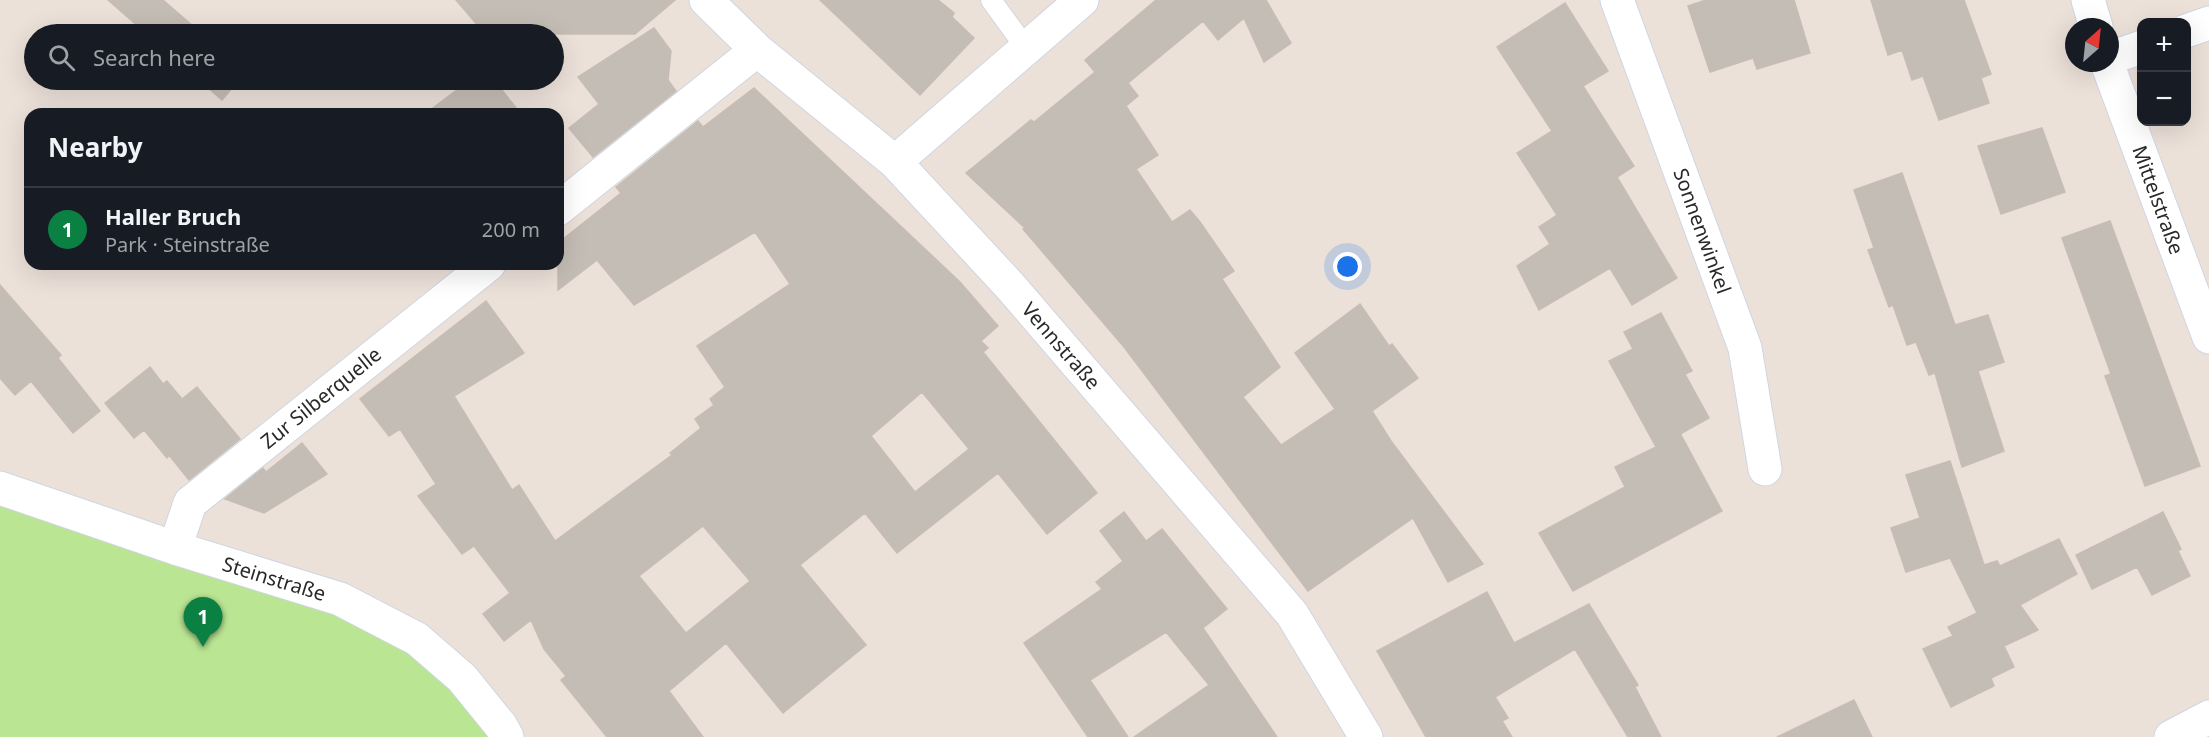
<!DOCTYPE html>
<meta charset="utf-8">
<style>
:root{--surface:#171b24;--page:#20242c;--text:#f1f3f6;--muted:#9ea1a6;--line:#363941;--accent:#0b8043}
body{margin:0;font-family:"Noto Sans",sans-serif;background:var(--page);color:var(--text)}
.controls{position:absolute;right:18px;top:18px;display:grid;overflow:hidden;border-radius:12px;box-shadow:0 6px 24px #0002}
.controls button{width:54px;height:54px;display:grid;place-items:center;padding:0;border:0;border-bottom:2px solid var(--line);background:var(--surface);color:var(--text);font:30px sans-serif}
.compass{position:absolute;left:2065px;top:18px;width:54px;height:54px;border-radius:50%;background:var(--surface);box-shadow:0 6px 24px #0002;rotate:27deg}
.you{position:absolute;left:1348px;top:267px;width:21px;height:21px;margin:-15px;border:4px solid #fff;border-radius:50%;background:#1a73e8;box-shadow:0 0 0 9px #1a73e833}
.badge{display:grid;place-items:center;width:39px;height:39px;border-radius:50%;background:var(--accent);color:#fff;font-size:20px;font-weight:700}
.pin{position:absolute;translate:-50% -50px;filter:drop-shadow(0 2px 3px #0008)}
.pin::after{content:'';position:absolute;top:32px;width:21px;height:18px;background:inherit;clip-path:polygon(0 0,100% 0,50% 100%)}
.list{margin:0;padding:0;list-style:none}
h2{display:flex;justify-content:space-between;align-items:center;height:78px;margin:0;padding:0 24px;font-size:26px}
h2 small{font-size:20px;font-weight:400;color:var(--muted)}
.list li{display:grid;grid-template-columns:39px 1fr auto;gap:18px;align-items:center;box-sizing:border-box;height:84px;padding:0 24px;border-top:2px solid var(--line)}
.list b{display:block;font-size:22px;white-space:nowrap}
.list p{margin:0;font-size:20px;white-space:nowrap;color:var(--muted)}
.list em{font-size:20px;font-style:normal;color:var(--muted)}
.icon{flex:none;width:33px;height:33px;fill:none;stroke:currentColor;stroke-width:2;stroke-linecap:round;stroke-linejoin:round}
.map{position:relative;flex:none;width:2209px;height:737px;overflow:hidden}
.search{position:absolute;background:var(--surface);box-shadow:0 6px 24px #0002;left:24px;top:24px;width:540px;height:66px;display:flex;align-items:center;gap:15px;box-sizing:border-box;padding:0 21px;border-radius:33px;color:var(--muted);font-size:22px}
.panel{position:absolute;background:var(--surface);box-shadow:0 6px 24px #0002;left:24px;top:108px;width:540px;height:162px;border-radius:18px}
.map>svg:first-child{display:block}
</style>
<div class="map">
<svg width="2209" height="737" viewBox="0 0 2209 737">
<rect width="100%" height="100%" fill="#ece1d9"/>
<!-- green -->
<path fill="#bae593" d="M0 503 347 609 465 685 493 737H0Z"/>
<!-- building -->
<path fill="#c4bdb5" stroke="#c7bdb3" stroke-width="1.5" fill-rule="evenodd" d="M108 0H163L202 34H147Z
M456 0H675L635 34H485Z
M820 0H938L954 13 952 17 974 38 920 95Z
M1156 0H1266L1291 43 1264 62 1244 18 1218 40 1203 21 1128 83 1138 96 1126 106 1158 155 1136 169 1172 222 1190 210 1200 222 1234 271 1222 279 1280 367 1243 397 1281 445 1335 409 1295 353 1360 304 1389 346 1392 344 1418 378 1372 411 1391 441 1483 564 1448 582 1413 518 1308 591 1124 347 1023 229 1025 228 966 173 1031 120 1034 122 1095 72 1085 60Z
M1706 0H1794L1810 53 1757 69 1753 58 1710 72 1688 6Z
M1871 0H1964L1991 74 1981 78 1989 103 1939 120 1923 76 1912 80 1902 50 1888 55Z
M1565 3 1608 71 1583 86 1634 166 1617 177 1677 278 1632 305 1610 268 1539 310 1517 266 1550 244 1539 227 1557 215 1517 153 1552 131 1497 47Z
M654 28 671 51 668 80 676 91 593 157 569 128 599 104 578 77Z
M199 80H239L222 100Z
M470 80H494L521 114H425Z
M754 88 960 282 998 326 981 341 988 348 983 352 1097 493 1047 534 998 473 897 553 865 513 800 565 866 645 783 713 726 643 669 691 703 737H607L561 680 566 676 544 649 531 620 504 641 483 614 510 593 474 546 462 554 418 496 436 484 400 429 389 436 360 399 486 301 524 353 454 396 512 490 519 485 555 541 672 455 670 453 701 428 695 419 714 405 710 399 725 387 697 346 790 284 755 232 634 305 597 260 558 290V243L621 193 616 187 698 121 703 127ZM922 392 969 449 915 492 871 436ZM703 526 750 581 686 633 639 576Z
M2042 128 2065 192 2001 214 1978 146Z
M1902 173 1955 325 1988 315 2004 362 1978 371 2004 451 1962 467 1935 373 1929 375 1916 342 1907 345 1893 305 1889 307 1868 250 1874 248 1854 190Z
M2110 221 2200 466 2145 486 2105 376 2111 374 2062 238Z
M0 285 61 355 58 358 100 411 73 433 31 381 15 395 0 378Z
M1661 313 1692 371 1685 374 1709 418 1664 443 1681 435 1722 511 1573 591 1539 533 1625 487 1615 467 1656 447 1609 361 1633 349 1624 332Z
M150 367 163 384 167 381 182 399 197 387 240 439 189 480 169 455 167 458 144 430 134 438 105 403Z
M302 443 327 474 264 513 225 499 263 468 266 472Z
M1950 461 1984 565 1997 561 2000 566 2059 539 2077 574 2020 605 2038 630 2004 646 2014 667 1991 678 1994 686 1951 707 1923 649 1953 636 1948 627 1977 613 1950 558 1906 572 1891 528 1920 518 1906 475Z
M1124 512 1146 541 1162 529 1227 609 1203 628 1277 737H1134L1209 685 1166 632 1090 680 1128 737H1088L1024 643 1102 589 1096 582 1123 561 1100 531Z
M2163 512 2181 549 2178 551 2190 576 2152 595 2137 567 2092 589 2076 555Z
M1487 592 1514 643 1589 604 1638 685 1635 687 1661 737H1628L1575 649 1495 697 1508 718 1502 721 1512 737H1426L1377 651Z
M1854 700 1872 737H1777Z"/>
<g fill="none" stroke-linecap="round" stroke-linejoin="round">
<defs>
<path id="service" d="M991 0 1026 48"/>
<path id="minor" d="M706 0 757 50 895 162 1010 286 1292 614 1366 737
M1617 0 1745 348 1765 469
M2088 0 2096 27
M2186 31 2209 23
M2110 58 2142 47
M2107 63 2209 337
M895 162 1082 0
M558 209 757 50
M0 488 175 548 340 599 417 639 462 678 501 726 507 737
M175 548 190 503 489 264
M2171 737 2209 717"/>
</defs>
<!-- service casing -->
<use href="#service" stroke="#cfd5e2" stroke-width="22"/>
<!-- minor casing -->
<use href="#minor" stroke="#cfd5e2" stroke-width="35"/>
<!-- service -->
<use href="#service" stroke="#fff" stroke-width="20"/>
<!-- minor -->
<use href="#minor" stroke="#fff" stroke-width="33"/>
</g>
<g text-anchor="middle" stroke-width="4.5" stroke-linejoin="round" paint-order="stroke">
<!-- street labels -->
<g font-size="20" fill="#292929" stroke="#fff">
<text transform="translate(2158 200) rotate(70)" y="7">Mittelstraße</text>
<text transform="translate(1702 231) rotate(70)" y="7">Sonnenwinkel</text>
<text transform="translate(1061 346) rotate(49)" y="7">Vennstraße</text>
<text transform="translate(321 398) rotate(-39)" y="7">Zur Silberquelle</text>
<text transform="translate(274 579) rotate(17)" y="7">Steinstraße</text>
</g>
</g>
</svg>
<div class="controls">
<button>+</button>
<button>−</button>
</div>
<svg class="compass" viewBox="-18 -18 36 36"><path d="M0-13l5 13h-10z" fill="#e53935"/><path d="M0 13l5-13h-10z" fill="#9ea1a6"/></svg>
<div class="you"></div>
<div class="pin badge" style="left:203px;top:647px">1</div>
<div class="search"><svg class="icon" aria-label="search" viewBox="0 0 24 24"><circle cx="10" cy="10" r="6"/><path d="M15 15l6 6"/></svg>Search here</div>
<section class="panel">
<h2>Nearby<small></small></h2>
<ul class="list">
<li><span class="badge">1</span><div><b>Haller Bruch</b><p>Park · Steinstraße</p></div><em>200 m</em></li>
</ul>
</section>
</div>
